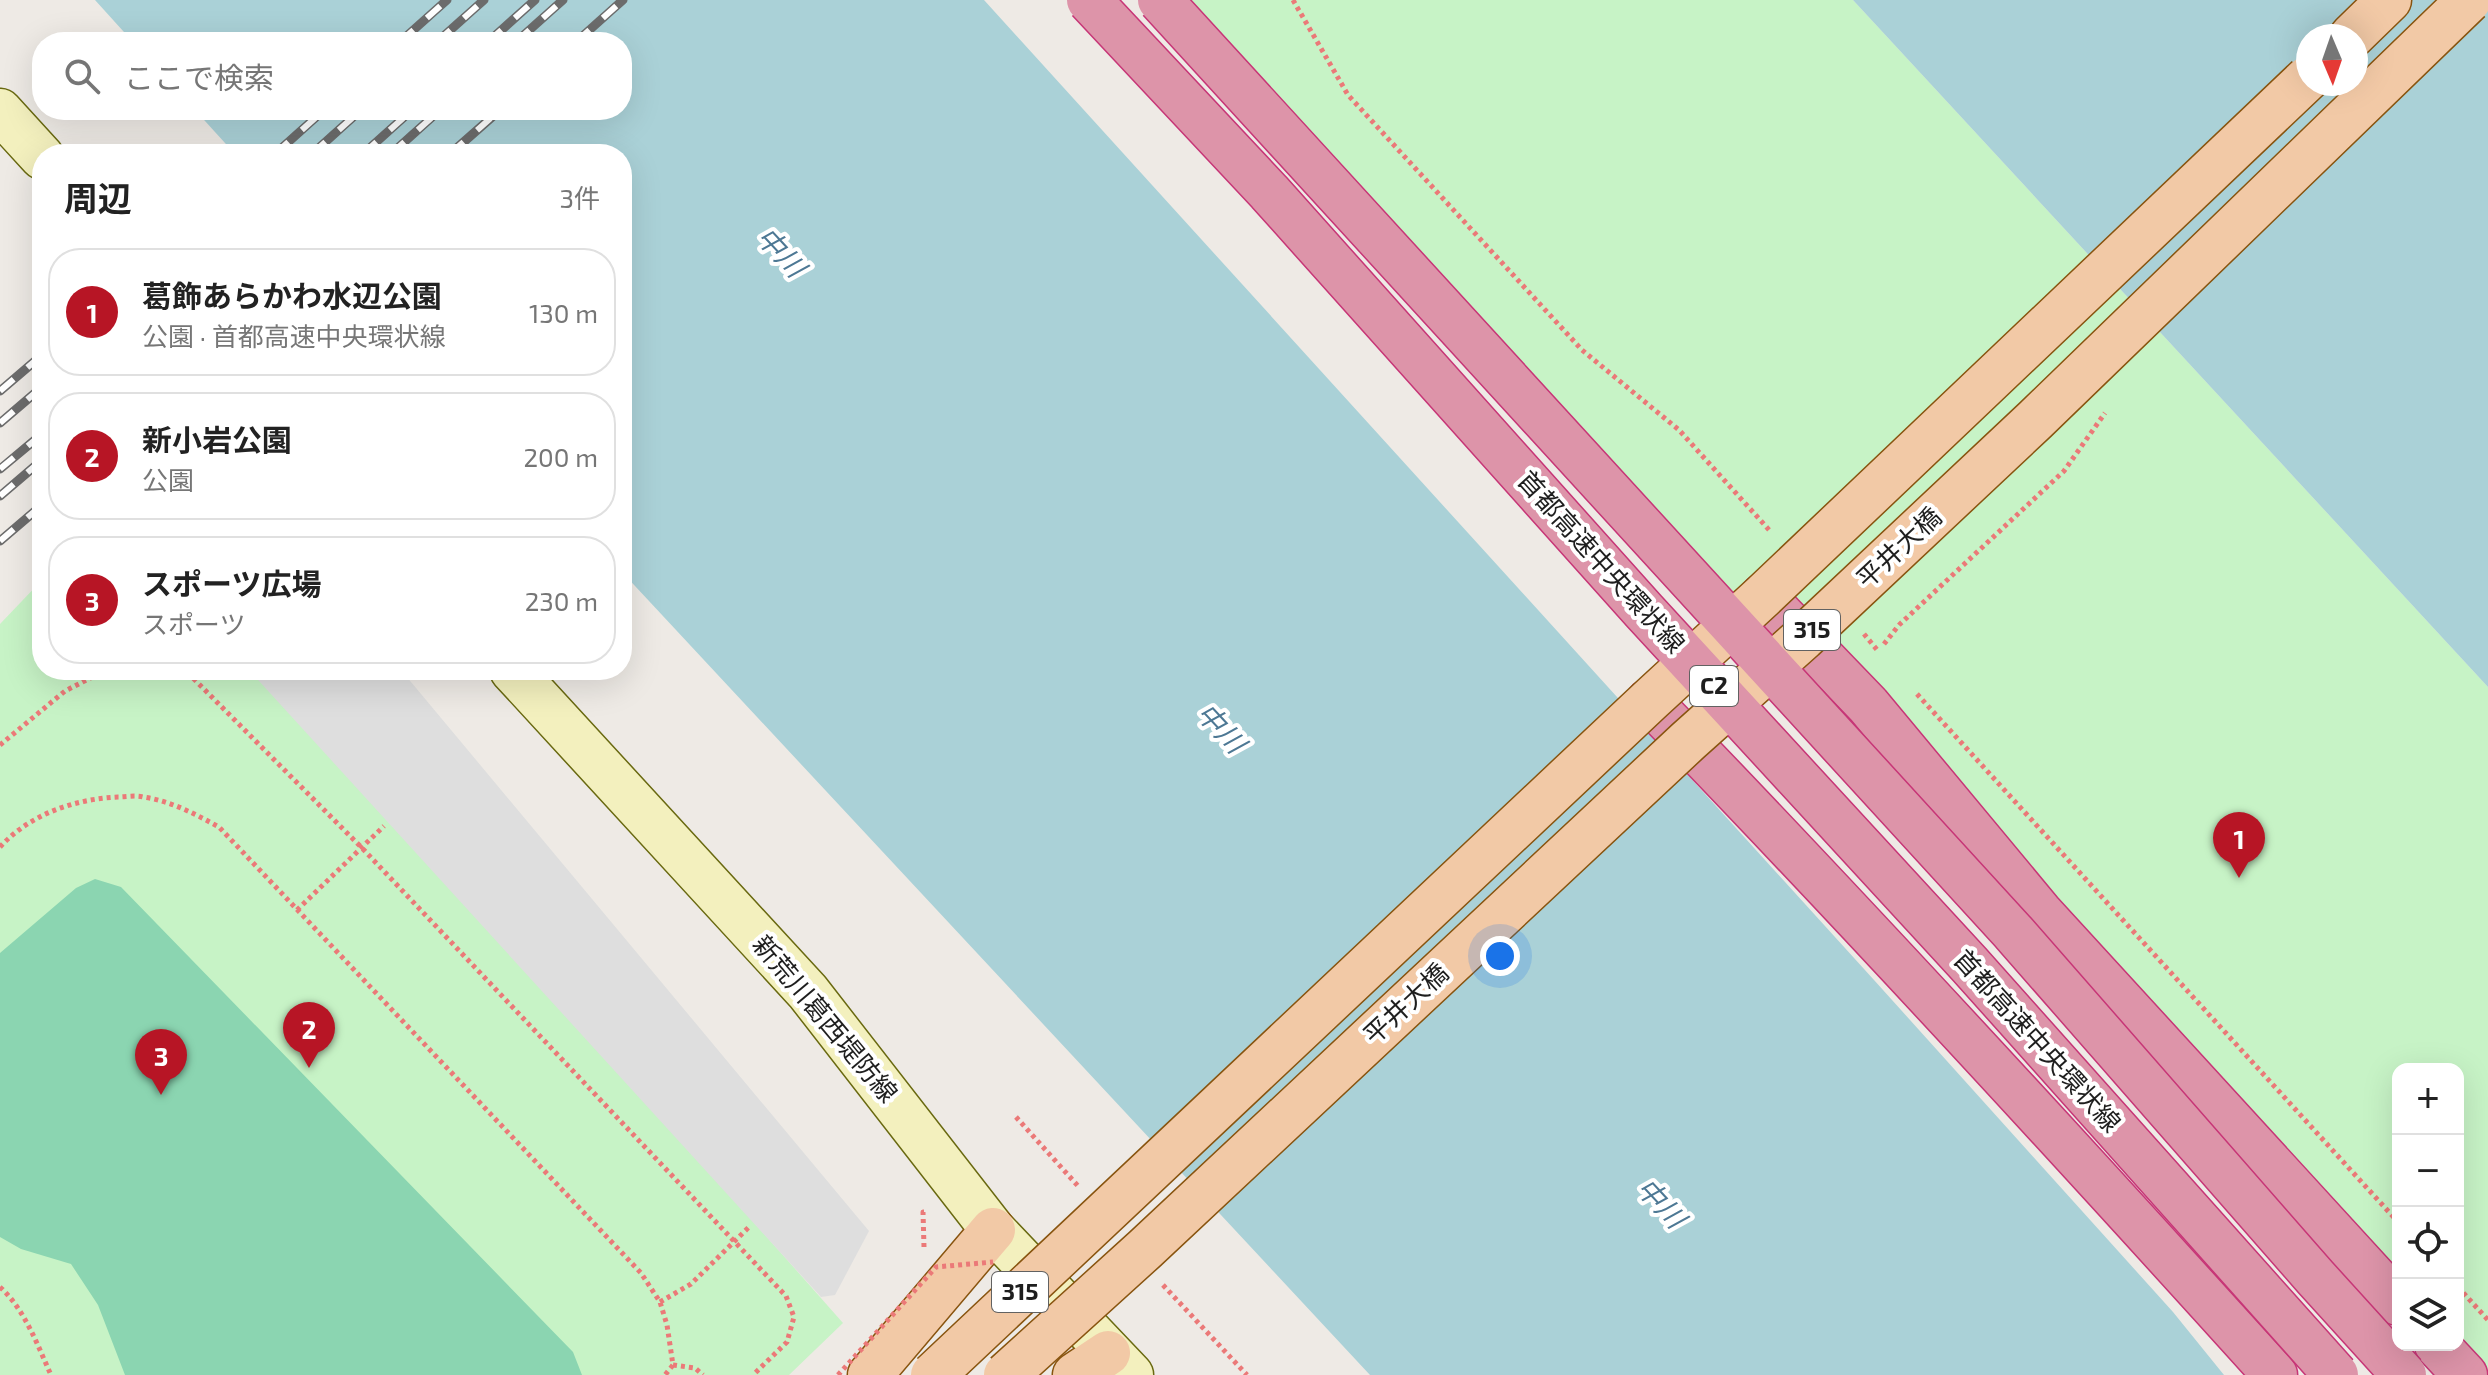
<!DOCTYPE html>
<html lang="ja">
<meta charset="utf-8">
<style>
:root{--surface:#fff;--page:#f6f6f6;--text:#222;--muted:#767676;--line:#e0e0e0;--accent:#b71525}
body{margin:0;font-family:"Exo 2","Noto Sans JP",sans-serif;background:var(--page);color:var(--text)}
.controls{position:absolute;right:24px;bottom:24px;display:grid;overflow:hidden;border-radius:16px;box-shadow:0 8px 32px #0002}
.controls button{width:72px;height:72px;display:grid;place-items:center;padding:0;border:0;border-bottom:2px solid var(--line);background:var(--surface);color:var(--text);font:40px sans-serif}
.compass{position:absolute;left:2296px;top:24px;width:72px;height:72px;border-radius:50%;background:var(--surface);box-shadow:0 8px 32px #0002;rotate:178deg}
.you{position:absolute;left:1500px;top:956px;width:28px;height:28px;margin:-20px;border:6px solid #fff;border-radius:50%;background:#1a73e8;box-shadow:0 0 0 12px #1a73e833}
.badge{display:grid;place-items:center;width:52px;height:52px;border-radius:50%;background:var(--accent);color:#fff;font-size:26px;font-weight:700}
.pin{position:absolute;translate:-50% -66px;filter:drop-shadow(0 2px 4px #0008)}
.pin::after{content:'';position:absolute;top:42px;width:28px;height:24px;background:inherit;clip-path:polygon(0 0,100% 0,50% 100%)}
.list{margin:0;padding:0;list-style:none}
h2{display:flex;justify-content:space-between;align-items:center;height:104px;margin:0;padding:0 32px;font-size:34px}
h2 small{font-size:26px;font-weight:400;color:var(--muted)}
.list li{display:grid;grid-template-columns:52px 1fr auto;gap:24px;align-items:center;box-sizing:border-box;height:128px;margin:0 16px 16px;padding:0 16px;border:2px solid var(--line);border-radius:32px}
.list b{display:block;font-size:30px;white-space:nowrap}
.list p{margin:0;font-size:26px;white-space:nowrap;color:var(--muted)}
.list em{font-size:26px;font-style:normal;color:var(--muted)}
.icon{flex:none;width:44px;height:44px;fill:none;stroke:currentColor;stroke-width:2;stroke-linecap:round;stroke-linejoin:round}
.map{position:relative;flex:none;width:2488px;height:1375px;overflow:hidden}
.search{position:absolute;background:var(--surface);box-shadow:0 8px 32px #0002;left:32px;top:32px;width:600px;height:88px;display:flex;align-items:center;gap:20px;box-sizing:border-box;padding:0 28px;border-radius:32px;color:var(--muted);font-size:30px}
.panel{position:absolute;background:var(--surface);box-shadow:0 8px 32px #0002;left:32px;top:144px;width:600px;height:536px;border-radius:32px}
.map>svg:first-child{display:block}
</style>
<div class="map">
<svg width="2488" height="1375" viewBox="0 0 2488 1375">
<rect width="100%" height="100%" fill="#eeeae5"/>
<!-- park -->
<path fill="#c7f3c6" d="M1188 0H1853L2488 687V1375H2444L2458 1345V1069H2398V1324Z
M42 580V670H255L415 839 843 1323 789 1375H0V624Z"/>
<!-- pitch -->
<path fill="#8bd5b1" d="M95 879 121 887 573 1352 582 1375H125L98 1305 71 1264 21 1249 0 1237V953L76 888Z"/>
<!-- parking -->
<path fill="#dedede" d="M249 670H401L869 1231 835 1295 821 1297Z"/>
<!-- water -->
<path fill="#aad1d7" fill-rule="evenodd" d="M95 0H984L1874 980 2173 1312 2224 1375H1370L622 572V154H235L195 110H622V42H133Z
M1853 0H2488V687ZM2308 36H2356V84H2308Z"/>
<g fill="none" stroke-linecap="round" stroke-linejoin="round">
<defs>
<path id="secondary" d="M0 111 42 157
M512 670 808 992 993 1230 1131 1375"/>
<path id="primary" d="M2352 36 2389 0
M870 1375 993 1230
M1075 1375 1108 1353"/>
<path id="highway" d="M1763 596 1868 705 2040 912 2398 1303
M1649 701C1862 921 2069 1147 2275 1375
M2437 1345 2465 1375"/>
</defs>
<!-- secondary casing -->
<use href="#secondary" stroke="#696910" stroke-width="47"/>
<!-- primary casing -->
<use href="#primary" stroke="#88540f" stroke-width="47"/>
<!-- highway casing -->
<use href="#highway" stroke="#c73677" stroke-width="47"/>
<!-- path -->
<path stroke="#eb7978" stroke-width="5" stroke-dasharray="4 4" stroke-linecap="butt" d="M1293 0 1348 95 1582 350 1679 430 1771 532
M1864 634 1878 651
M1884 644 1899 625 2064 471 2105 413
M172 670 188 673 362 848 786 1296 794 1317 787 1342 753 1375
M1917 694 2398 1222
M0 745 65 691 106 670
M0 847C30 814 75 799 118 797 126 797 135 795 143 797 171 801 195 814 219 827L641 1273 660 1302 667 1325 673 1365 665 1375
M297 910 384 826
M924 1247 923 1212H926
M0 1287C25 1310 37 1344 51 1375
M2458 1287 2488 1320
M660 1302 691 1284 749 1227
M673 1365 695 1368 703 1375"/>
<!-- secondary -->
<use href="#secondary" stroke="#f3f0be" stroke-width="44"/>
<!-- primary -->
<use href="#primary" stroke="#f2c9a6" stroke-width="44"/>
<!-- highway -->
<use href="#highway" stroke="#dd94a9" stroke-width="44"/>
<defs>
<path id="rail" d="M400 42 447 0
M437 42 484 0
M488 42 535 0
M516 42 563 0
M576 42 623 0
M275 154 324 110
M312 154 361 110
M363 154 412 110
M391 154 440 110
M450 154 500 110
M0 391 42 355
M0 423 42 387
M0 469 42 434
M0 496 42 460
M0 541 42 505"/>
</defs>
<!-- rail casing -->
<use href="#rail" stroke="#6c6c6c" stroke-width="9"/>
<!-- rail -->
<use href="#rail" stroke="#fff" stroke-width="6" stroke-dasharray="18" stroke-linecap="butt"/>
<defs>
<path id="primary-bridge" d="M933 1375 1649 701 1763 596 2308 78
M1006 1375 1145 1249 1688 741 1803 638 2035 420 2469 0"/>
<path id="highway-bridge" d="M1089 0 1269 192 1644 611 1969 964 2336 1375
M1160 0 2013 932 2315 1277 2404 1375"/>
</defs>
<!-- primary-bridge casing -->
<use href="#primary-bridge" stroke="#88540f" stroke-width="47" stroke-linecap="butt"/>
<!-- highway-bridge casing -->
<use href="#highway-bridge" stroke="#c73677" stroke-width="47" stroke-linecap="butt"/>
<!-- path-bridge -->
<path stroke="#eb7978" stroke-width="5" stroke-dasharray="4 4" stroke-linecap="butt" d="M1016 1117 1078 1186
M1163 1285 1247 1375
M838 1375 936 1267 993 1262"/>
<!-- primary-bridge -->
<use href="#primary-bridge" stroke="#f2c9a6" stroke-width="44"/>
<!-- highway-bridge -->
<use href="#highway-bridge" stroke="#dd94a9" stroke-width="44"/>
</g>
<g text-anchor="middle" stroke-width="8" stroke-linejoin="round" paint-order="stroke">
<!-- shield labels -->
<g fill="#fff" stroke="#626262" stroke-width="2">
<rect x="1784" y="610" width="56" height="40" rx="6"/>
<rect x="1690" y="666" width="48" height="40" rx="6"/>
<rect x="992" y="1272" width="56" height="40" rx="6"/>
</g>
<g font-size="24" font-weight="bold" fill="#1e1e1e">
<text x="1812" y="638">315</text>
<text x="1714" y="694">C2</text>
<text x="1020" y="1300">315</text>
</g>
<!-- street labels -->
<g font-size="26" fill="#1e1e1e" stroke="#fff">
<text transform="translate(1899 548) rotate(-43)" y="9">平井大橋</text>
<text transform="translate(1601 562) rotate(48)" y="9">首都高速中央環状線</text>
<text transform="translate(1406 1004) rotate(-43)" y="9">平井大橋</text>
<text transform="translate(825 1019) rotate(50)" y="9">新荒川葛西堤防線</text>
<text transform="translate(2037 1041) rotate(48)" y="9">首都高速中央環状線</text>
</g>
<!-- water labels -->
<g font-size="28" font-style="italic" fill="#4d7894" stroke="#fff">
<text transform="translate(781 252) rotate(47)" y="10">中川</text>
<text transform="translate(1221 728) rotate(47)" y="10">中川</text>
<text transform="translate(1661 1203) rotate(47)" y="10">中川</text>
</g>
</g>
</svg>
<div class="controls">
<button>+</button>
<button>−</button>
<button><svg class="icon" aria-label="locate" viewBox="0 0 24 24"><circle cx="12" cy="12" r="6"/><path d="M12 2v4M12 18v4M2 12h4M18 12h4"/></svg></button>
<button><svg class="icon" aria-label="layers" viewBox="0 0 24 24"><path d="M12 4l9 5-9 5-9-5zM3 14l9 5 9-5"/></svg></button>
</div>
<svg class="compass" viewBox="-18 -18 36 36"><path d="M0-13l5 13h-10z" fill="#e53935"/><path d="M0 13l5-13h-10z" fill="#767676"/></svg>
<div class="you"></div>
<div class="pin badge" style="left:2239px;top:878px">1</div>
<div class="pin badge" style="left:309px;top:1068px">2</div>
<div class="pin badge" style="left:161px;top:1095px">3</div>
<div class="search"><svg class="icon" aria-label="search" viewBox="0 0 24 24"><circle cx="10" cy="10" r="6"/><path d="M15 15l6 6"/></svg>ここで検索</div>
<section class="panel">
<h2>周辺<small>3件</small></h2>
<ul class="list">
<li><span class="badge">1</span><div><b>葛飾あらかわ水辺公園</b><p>公園 · 首都高速中央環状線</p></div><em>130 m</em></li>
<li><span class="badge">2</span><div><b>新小岩公園</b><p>公園</p></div><em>200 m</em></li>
<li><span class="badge">3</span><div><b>スポーツ広場</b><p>スポーツ</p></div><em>230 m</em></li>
</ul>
</section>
</div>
